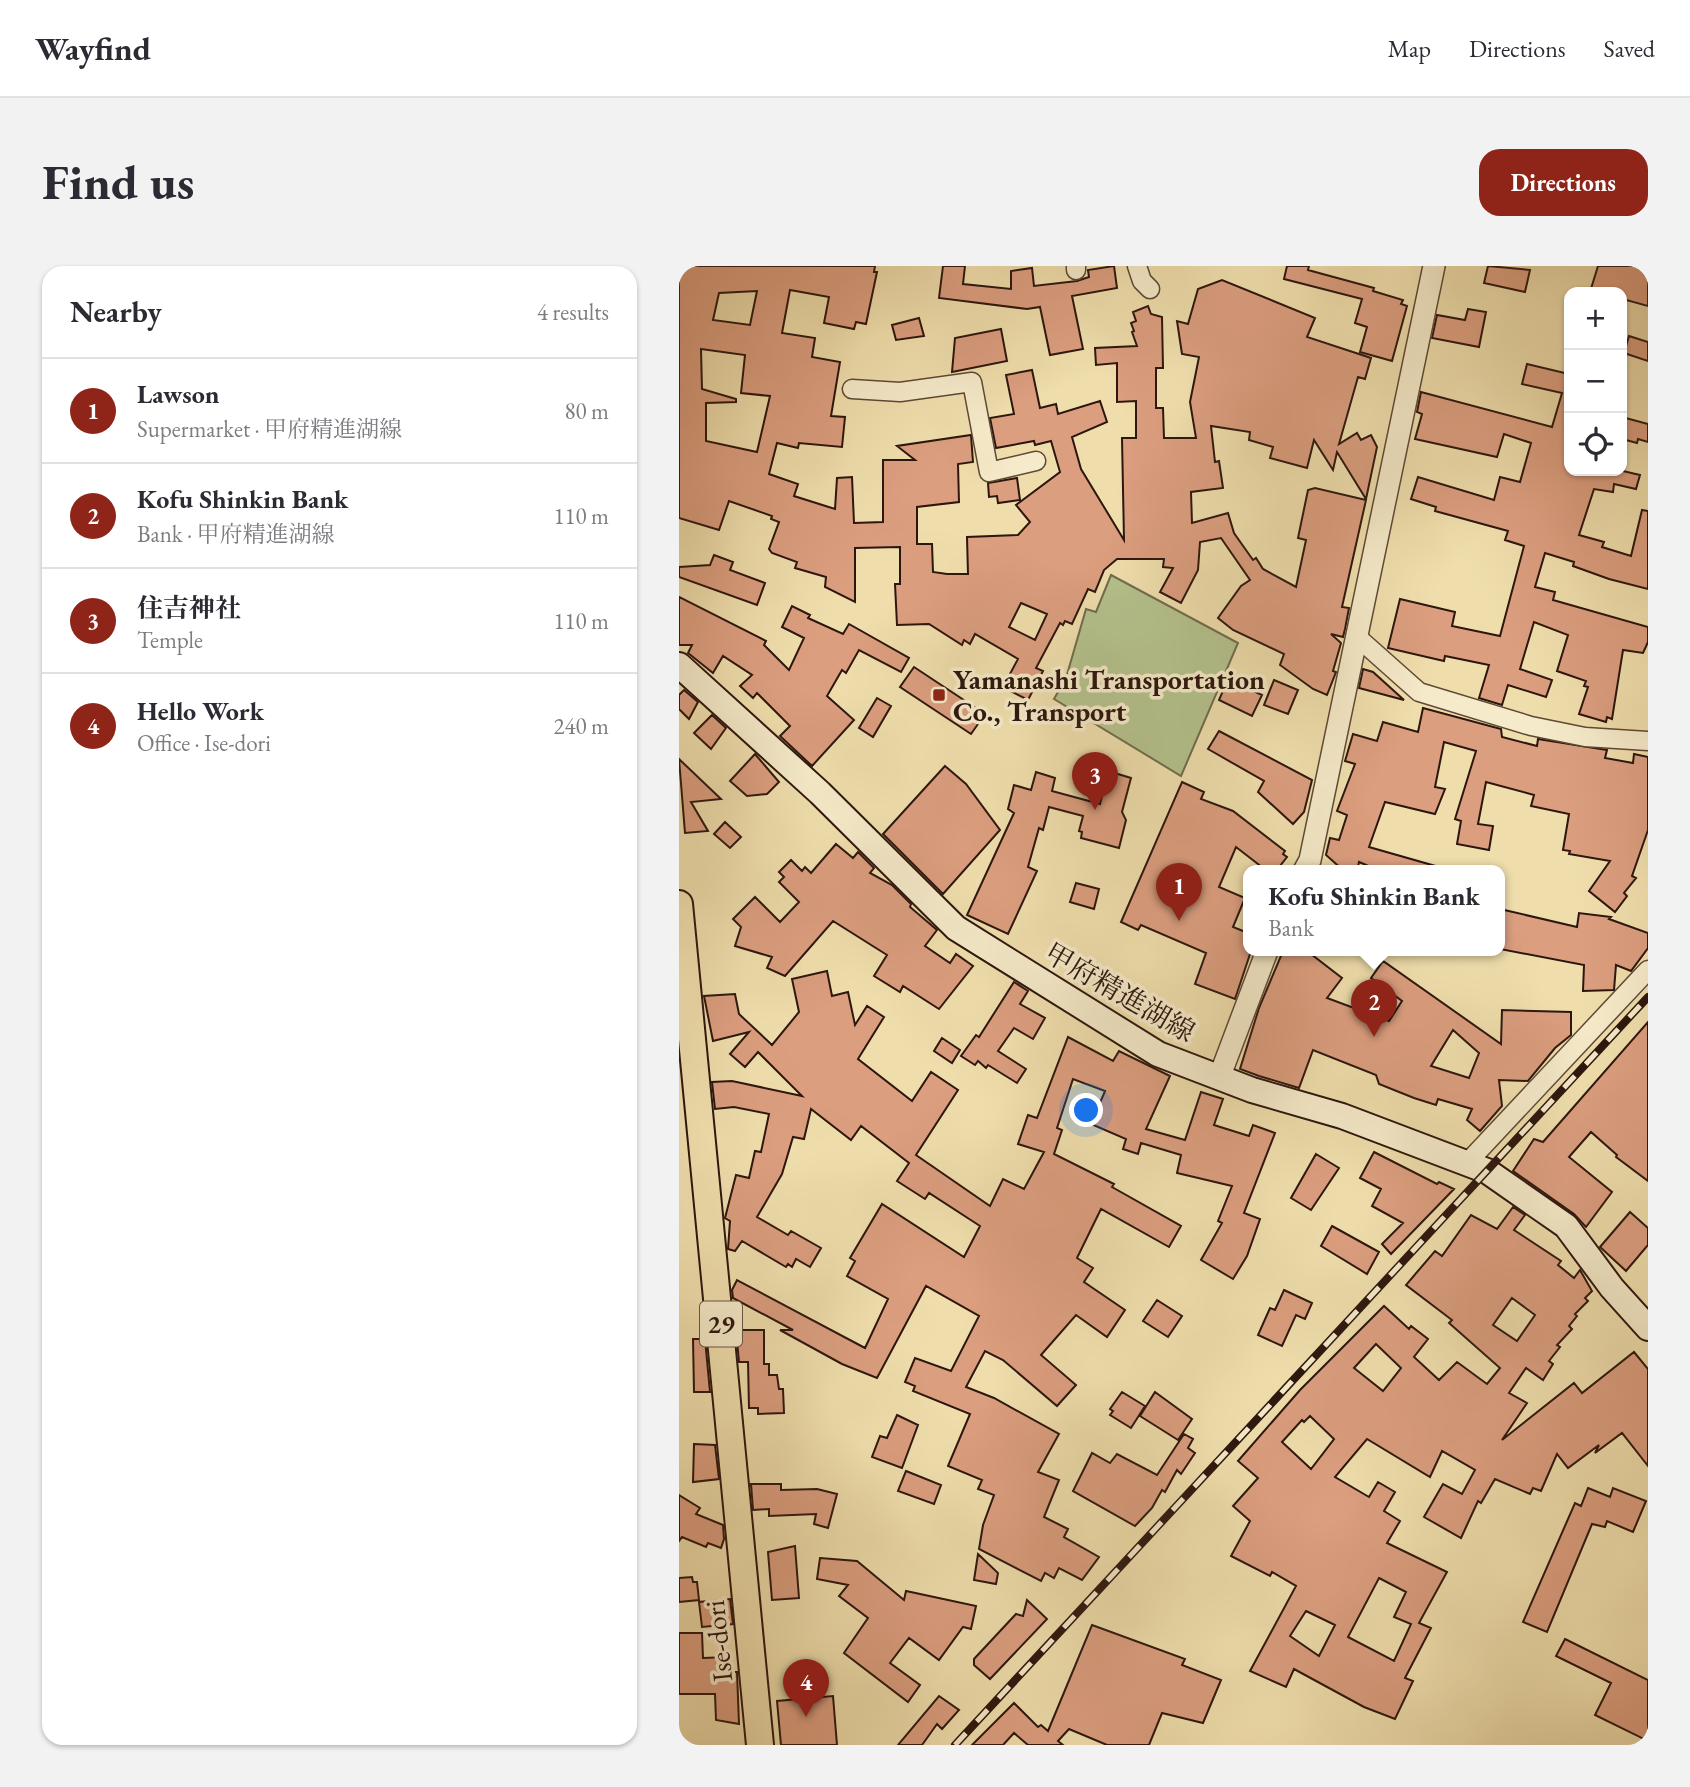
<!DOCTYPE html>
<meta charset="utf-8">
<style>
:root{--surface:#fff;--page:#f2f2f3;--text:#2b2b33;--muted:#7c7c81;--line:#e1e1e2;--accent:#8f2418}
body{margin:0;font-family:"EB Garamond","Noto Serif JP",serif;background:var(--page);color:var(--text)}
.controls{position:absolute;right:21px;top:21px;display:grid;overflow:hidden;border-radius:14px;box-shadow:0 2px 5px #0004}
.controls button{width:63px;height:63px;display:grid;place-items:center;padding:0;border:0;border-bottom:2px solid var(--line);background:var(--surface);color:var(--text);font:35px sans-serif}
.you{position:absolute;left:408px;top:845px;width:24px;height:24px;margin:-18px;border:5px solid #fff;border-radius:50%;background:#1a73e8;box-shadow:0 0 0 10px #1a73e833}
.badge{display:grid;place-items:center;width:46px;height:46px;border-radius:50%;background:var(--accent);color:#fff;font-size:23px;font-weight:700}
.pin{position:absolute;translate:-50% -58px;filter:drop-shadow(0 2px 4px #0008)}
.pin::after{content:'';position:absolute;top:37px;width:24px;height:21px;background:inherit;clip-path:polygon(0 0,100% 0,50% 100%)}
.popup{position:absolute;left:564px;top:599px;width:262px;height:91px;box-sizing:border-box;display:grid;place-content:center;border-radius:14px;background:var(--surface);filter:drop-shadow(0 2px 5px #0005);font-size:23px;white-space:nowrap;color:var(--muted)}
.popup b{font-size:26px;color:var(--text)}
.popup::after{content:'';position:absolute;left:50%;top:100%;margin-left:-14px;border:14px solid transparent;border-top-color:var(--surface)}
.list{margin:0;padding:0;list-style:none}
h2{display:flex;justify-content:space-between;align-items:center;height:91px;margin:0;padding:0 28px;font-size:30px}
h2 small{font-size:23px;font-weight:400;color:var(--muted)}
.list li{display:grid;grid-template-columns:46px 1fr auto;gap:21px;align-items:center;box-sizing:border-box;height:105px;padding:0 28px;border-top:2px solid var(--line)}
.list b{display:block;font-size:26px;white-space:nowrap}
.list p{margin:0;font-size:23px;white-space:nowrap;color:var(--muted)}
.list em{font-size:23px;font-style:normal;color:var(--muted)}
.icon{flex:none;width:38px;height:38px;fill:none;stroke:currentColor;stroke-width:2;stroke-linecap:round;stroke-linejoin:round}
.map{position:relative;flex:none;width:969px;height:1479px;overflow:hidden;border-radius:21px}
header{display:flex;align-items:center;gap:42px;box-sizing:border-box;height:98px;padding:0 35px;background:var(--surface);border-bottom:2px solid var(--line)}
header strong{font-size:33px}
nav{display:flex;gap:38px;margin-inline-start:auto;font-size:24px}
.intro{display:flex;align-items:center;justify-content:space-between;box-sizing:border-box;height:168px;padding:0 42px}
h1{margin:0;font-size:49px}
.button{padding:18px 32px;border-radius:21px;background:var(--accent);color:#fff;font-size:24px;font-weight:700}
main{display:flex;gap:42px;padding:0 42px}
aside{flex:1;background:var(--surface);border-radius:21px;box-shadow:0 2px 5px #0004}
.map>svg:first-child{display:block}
</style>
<header>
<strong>Wayfind</strong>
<nav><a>Map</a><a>Directions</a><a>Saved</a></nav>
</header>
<div class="intro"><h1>Find us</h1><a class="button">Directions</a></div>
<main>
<aside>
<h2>Nearby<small>4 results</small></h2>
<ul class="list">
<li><span class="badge">1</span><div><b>Lawson</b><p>Supermarket · 甲府精進湖線</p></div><em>80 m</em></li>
<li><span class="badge">2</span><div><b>Kofu Shinkin Bank</b><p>Bank · 甲府精進湖線</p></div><em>110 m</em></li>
<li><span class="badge">3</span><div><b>住吉神社</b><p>Temple</p></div><em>110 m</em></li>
<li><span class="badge">4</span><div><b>Hello Work</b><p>Office · Ise-dori</p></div><em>240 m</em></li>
</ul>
</aside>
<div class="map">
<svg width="969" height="1479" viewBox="0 0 969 1479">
<rect width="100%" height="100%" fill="#efdeac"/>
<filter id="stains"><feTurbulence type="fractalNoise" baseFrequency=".00286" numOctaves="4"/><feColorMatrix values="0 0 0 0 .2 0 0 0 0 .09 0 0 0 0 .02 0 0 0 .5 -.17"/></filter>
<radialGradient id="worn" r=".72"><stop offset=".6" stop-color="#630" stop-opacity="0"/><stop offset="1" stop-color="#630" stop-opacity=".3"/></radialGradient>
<!-- green -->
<path fill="#b4c28d" stroke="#706c4e" stroke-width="2" d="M432 309 559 377 502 510 375 433 387 412 407 343 417 346Z"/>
<!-- building -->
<path fill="#db9e7f" stroke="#2d160e" stroke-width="2" fill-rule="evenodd" d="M0 0H196L195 6H198L187 58 177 56 175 63 145 57 150 31 111 24 103 67 136 72 133 91 161 96 152 150 166 151 163 181 120 177 119 182 98 177 90 208 119 218 115 230 156 243 158 212 173 211 175 257 204 256V194H236L218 180 292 169 294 196 279 198 280 236 238 241V278H253L254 306 268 308H289L288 271 339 269 351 256 337 239 381 206 372 175 356 179 355 175 317 182 311 152 335 148 327 109 353 104 361 142 377 138 379 148 421 135 428 156 393 171 402 203 445 274 443 172H457V135L438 136V97L417 99 416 82 458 80 453 66 455 65 452 57 457 55 454 46 469 40 472 48 483 51 484 102H477V142H484L485 172H517L511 136 520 91 503 88 498 55 509 58 519 23 543 14 636 52 628 71 692 92 686 113 679 111 660 178 678 167 682 174 692 169 698 181 687 233 658 186 654 204 635 174 628 202 591 192 594 181 570 174 571 166 532 160 536 196 540 195 544 222 512 226 513 257 549 247 555 267 574 294 577 292 584 303 617 321 627 274 619 272 629 224 636 222 687 234 663 341 670 342 666 363 664 371 652 368 662 377 654 405 657 406 648 429 634 423 601 399 605 388 554 364 539 352 562 320 571 314 542 272 521 276 519 304 502 337 481 326 494 302 484 301 485 293H438L425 304 416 326 409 323 393 358 386 355 384 359 381 357 357 402 364 405 349 434 324 421 339 393 296 368 291 378 285 374 283 379 250 358 218 359 216 318H221V281L176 282V336L146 321 147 311 116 302 118 296 93 287 90 283 100 256 92 253 93 250 50 235 40 264 0 252ZM78 25 71 59 34 54 40 27ZM22 83 66 89 62 127 91 130 78 186 27 175V137L57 136V133L23 123ZM342 337 368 348 356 374 330 361Z
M264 0H286L284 18 332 23V5L353 2 355 20 398 15 410 11 409 4 435 0 438 22 393 30 404 83 371 89 361 41 348 43 260 32Z
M608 0H630L629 4 695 22 694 25 724 34 722 38 728 40 713 95 681 86 688 61 676 57 683 33 605 13Z
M809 0 851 4 846 26 805 17Z
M919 0H969V40L947 34 943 26H911Z
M789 43 807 46 800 81 753 72 758 49 786 54Z
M240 52 245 70 217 74 213 59Z
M322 63 328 95 273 106 276 72Z
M950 70 969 76V95L945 87Z
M848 98 890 108V205H944L961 209 957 223 935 218 934 226 915 223 900 269 925 276 923 281 952 290 963 244 969 245V323L930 313 894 300 895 296 866 287 856 321 876 326 874 334 969 361V376L964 387 944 384 933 453 928 451 927 456 900 448 909 421 905 420 907 415 878 405 889 369 855 356 841 403 873 414 867 431 829 419 823 439 800 432 810 399 766 390 765 395 709 382 721 333 776 346 773 360 821 370 845 280 826 274 829 265 756 245 757 241 732 233 739 211 815 234 821 211 841 216 852 177 825 168 818 191 736 173 743 148 738 146 742 126 873 161 883 127 843 118Z
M943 151 969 158V176L959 173 958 177 943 173Z
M338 212 341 234 319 237 318 230 310 231 309 217Z
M35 289 54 296 51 304 86 317 78 339 0 311V301L31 299Z
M0 331 87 375 85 379 110 404 125 372 103 361 113 340 131 349 129 352 164 368 170 358 230 392 222 406 180 384 167 407 163 404 148 430 175 454 133 500 101 470 111 460 78 427 74 432 61 420 73 409 44 390 34 407 9 387 13 379H0Z
M235 401 306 448 292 468 221 421Z
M684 403 694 406 725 434 680 422Z
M549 413 583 429 573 450 540 434Z
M595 414 619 424 609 448 585 439Z
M5 424 19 436 10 453 0 443V429Z
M198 432 212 440 194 471 180 462Z
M744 442 822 463 823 471 858 480 859 473 928 484 926 492 954 497 955 488 969 491V564L953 610 957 612 945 627 948 630 936 646 910 625 931 595 890 588 891 585 884 584 890 548 852 540 855 529 807 516 799 558 814 560 810 584 778 578 782 555 776 553 797 485 765 476 756 521 766 523 756 548 706 536 690 581 760 601 759 605H701L680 596 678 605H665L647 589 651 572 660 574 668 549 658 545 676 498 666 495 674 468 698 475 704 456 739 466Z
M33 449 47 462 32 483 15 467Z
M540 465 633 514 625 546 614 558 579 526 585 515 529 483Z
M76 488 100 516 88 528 68 530 51 515Z
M0 493 42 533 12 536 29 565 6 567Z
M266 500 287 518 321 564 264 628 204 568Z
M429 505 452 512 443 546 447 554 440 582 402 572 403 566 400 565 404 550 370 541 364 564 360 562 349 601 358 605 329 668 288 649 335 547 329 543 335 519 352 524 357 506 376 512 373 525 421 538Z
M503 516 525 526 522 533 554 545 606 585 604 588 608 591 597 605H588L557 581 540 621 566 632 554 661 569 667V685H572L556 733 516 718 527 687 462 659 459 664 442 656Z
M46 556 62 571 51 582 35 568Z
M157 578 174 592 179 586 195 602 191 607 213 619 232 638 231 641 258 664 246 680 271 697 277 688 294 700 260 743 224 720 221 726 195 710 208 689 154 655 106 710 88 702 93 691 56 680 62 661 54 653 76 631 101 656 120 636 100 616 105 611 100 606 112 594 123 605 126 601 132 607Z
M397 617 420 623 415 643 391 636Z
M821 643 898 661 900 647 932 651 930 653 969 667V682L952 705 937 699 935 724 904 725 905 699 821 683Z
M604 685H628L663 712 648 732 710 755 723 735 692 712 704 695 822 778 823 744 892 746V769L876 782 849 815 820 814 823 840 801 865 788 854 793 843 759 833 757 839 735 832 700 818 697 809 634 784 620 822 580 810 561 803 580 742ZM774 764 800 787 790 812 752 800Z
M148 705 153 730 169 726 176 759 188 740 205 751 179 793 233 835 252 806 279 824 237 889 311 940 324 913 345 923 365 886 339 878 349 849 358 852 389 771 434 795 440 785 491 810 467 863 506 874 522 826 544 833 535 859 570 870 574 859 596 867 565 947 581 953 568 990 554 1013 522 994 543 957 539 955 553 920 498 907 502 889 462 877 459 888 444 883 447 873 412 858 426 825 394 813 378 862 383 864 375 888 435 918 433 921 502 960 490 981 422 943 398 992 414 1002 405 1016 446 1044 428 1071 397 1049 362 1089 397 1119 378 1140 324 1094 306 1085 287 1121 315 1132 380 1168 359 1206 380 1214 365 1251 389 1263 385 1271 420 1291 403 1314 380 1302 375 1312 366 1307 362 1315 300 1283 304 1259 315 1229 299 1223 303 1214 269 1200 291 1148 234 1125 236 1120 226 1116 236 1092 272 1105 300 1050 247 1020 198 1112 163 1098 101 1064H114L54 1032 53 1024 58 1014 186 1082 209 1033 168 1010 176 995 171 992 203 938 285 991 301 960 250 927 246 933 218 915 230 897 182 860 172 874 132 843 125 873 114 871 103 908 78 951 109 969 112 965 142 982 131 1001 117 993 113 1001 109 998 107 1001 63 975 56 985 49 983 51 955 46 952 57 909 70 912 76 885 82 886 90 848 55 841 36 843 33 816 53 815 123 830 79 786 66 801 51 788 70 766 34 775 25 730 56 728 60 748 93 779 120 746 113 713Z
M335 716 349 725 341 738 366 752 354 773 335 762 319 785 347 803 338 817 309 799 307 802 299 795 296 799 282 790 297 769 300 771Z
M969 756V915L937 891 938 889 912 866 890 891 933 926 907 961 895 948 834 905 855 873 864 876Z
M263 772 281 784 273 797 255 785Z
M695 886 758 918 760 916 775 923 712 988 703 978 724 957 693 940 702 923 681 912Z
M637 888 660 902 632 944 612 932Z
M834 941 846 949 835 964 882 995 879 999 895 1012 901 1004 913 1025 906 1032 909 1035 896 1048 898 1050 890 1060 893 1063 878 1079 881 1081 870 1095 874 1098 864 1114 847 1102 830 1127 848 1137 823 1174 895 1117 903 1127 955 1086 969 1103V1200L943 1167 916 1187 920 1179 889 1202 878 1188 862 1225 854 1222 851 1228 816 1213 802 1237 799 1235 782 1272 745 1251 764 1218 783 1228 796 1204 763 1185 751 1211 688 1173 656 1211 690 1231 699 1216 716 1226 705 1245 721 1255 708 1277 768 1306 740 1357 752 1362 726 1412 734 1415 716 1453 685 1441 615 1403 607 1421 571 1405 617 1320 593 1306 591 1310 552 1290 571 1255 554 1240 579 1212 559 1195 621 1124 705 1040 730 1063 732 1060 749 1073 735 1091 760 1114 778 1096 808 1118 821 1102 770 1057 773 1054 727 1019 756 985 763 990 792 949 818 963ZM833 1032 856 1049 838 1075 814 1059ZM697 1078 722 1102 704 1125 675 1102ZM631 1150 655 1173 632 1203 603 1176 623 1154 625 1156ZM700 1312 727 1326 715 1351 732 1358 715 1395 669 1371ZM627 1345 656 1359 640 1390 611 1370Z
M951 946 969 962V979L947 1005 921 981Z
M653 960 700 986 688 1008 642 980Z
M605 1024 633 1037 626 1053 617 1049 603 1080 579 1069 591 1042 596 1044Z
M478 1034 503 1050 489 1071 464 1055Z
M57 1064H85V1098H90V1109H98L100 1123H104L105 1147 79 1148V1142H70L69 1096H60Z
M14 1073H26L31 1126H15Z
M443 1126 466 1140 452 1162 431 1149 434 1145 431 1143Z
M476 1126 513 1153 499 1174 461 1150Z
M218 1149 239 1159 223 1202 193 1191 201 1170 208 1172Z
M505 1168 514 1173 509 1182 516 1187 502 1208 498 1204 486 1226 483 1224 473 1242 456 1260 394 1225 413 1187 431 1197 438 1188 478 1209Z
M15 1178 36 1179 40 1213 14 1216Z
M227 1205 262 1219 255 1238 219 1225Z
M72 1218H102V1224L138 1223 158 1228 149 1262 135 1258 137 1248 90 1250V1243L74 1244Z
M909 1222 931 1231 934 1222 967 1235 954 1266 928 1255 926 1261 913 1258 868 1366 844 1356 896 1237 902 1240Z
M0 1229 21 1242 17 1248 44 1259 45 1273 42 1282 29 1277 27 1281 3 1271 0 1275Z
M116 1280 120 1332 93 1334 89 1286Z
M299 1288 319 1307 317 1318 295 1314Z
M141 1292 178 1295 225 1334 227 1325 297 1340 292 1363 284 1361 260 1394 230 1372 211 1397 241 1419 229 1436 165 1387 189 1352 160 1330 169 1319 138 1313Z
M13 1311 14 1316H18L20 1334 0 1336V1312Z
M51 1333 54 1358 23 1361 20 1336Z
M348 1334 368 1353 311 1413 295 1399V1393L337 1348 344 1350Z
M413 1359 506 1393 503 1399 542 1414 524 1457 483 1447 470 1479H428L390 1463 379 1475 384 1479H349L335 1467 324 1479H293L335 1437 359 1461 362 1459 369 1465Z
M0 1367H23L24 1392 49 1391 50 1406H58L60 1458 37 1454 36 1428H0Z
M886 1373 969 1414V1475L916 1449 932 1417 877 1390Z
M154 1430 158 1479H102L98 1435Z
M260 1430 280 1444 263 1463 258 1458 243 1479H219Z"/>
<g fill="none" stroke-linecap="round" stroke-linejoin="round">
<defs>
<path id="minor" d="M397 0V4
M458 0 463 15 471 23
M173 123 221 126 293 116 310 206 357 195
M677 370 740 426 852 460 906 471 969 475
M789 896 969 704"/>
<path id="tertiary" d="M625 605 631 594 755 0
M540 812 588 685"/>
<path id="secondary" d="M0 399 141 527 277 662 479 788 573 824 663 850 808 905 887 960 933 1022 969 1062"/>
<path id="primary" d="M0 638 81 1479"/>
</defs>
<!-- minor casing -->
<use href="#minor" stroke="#5e4836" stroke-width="21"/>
<!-- tertiary casing -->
<use href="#tertiary" stroke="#5e4836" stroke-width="24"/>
<!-- secondary casing -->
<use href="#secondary" stroke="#2d160e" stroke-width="28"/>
<!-- primary casing -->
<use href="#primary" stroke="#2d160e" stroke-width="30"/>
<!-- minor -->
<use href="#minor" stroke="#f5eac9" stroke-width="18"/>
<!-- tertiary -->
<use href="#tertiary" stroke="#f5eac9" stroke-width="21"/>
<!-- secondary -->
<use href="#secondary" stroke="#f5eac9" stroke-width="24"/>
<!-- primary -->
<use href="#primary" stroke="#efdeac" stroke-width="26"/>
<defs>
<path id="rail" d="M276 1479 969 731"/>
</defs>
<!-- rail casing -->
<use href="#rail" stroke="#2d160e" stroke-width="8"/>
<!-- rail -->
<use href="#rail" stroke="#f5eac9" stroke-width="5" stroke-dasharray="16" stroke-linecap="butt"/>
</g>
<!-- markers -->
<rect fill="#8f2418" stroke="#f5eac9" stroke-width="2.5" x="253" y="422" width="14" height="14" rx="3.5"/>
<g text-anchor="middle" stroke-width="7" stroke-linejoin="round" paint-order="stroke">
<!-- shield labels -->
<rect fill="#f5eac9" stroke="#695646" stroke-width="2" x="21" y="1035.5" width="42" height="45" rx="5"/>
<g font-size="26" font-weight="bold" fill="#2d160e">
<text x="42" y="1067">29</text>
</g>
<!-- poi labels -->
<g font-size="28" font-weight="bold" fill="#2d160e" stroke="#f5eac9" text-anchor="start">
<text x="274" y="423">Yamanashi Transportation<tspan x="274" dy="32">Co., Transport</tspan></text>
</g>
<!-- street labels -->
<g font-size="28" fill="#2d160e" stroke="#f5eac9">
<text transform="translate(441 726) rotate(30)" y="10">甲府精進湖線</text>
<text transform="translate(39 1375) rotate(-96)" y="10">Ise-dori</text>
</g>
</g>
<rect width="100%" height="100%" filter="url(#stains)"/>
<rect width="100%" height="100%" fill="url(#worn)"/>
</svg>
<div class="controls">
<button>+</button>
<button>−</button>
<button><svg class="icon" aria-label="locate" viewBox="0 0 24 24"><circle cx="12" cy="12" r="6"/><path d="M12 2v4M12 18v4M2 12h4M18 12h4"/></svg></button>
</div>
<div class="you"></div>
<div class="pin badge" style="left:500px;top:655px">1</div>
<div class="pin badge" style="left:695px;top:771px">2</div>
<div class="popup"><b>Kofu Shinkin Bank</b>Bank</div>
<div class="pin badge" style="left:416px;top:544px">3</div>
<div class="pin badge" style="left:127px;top:1451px">4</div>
</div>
</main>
